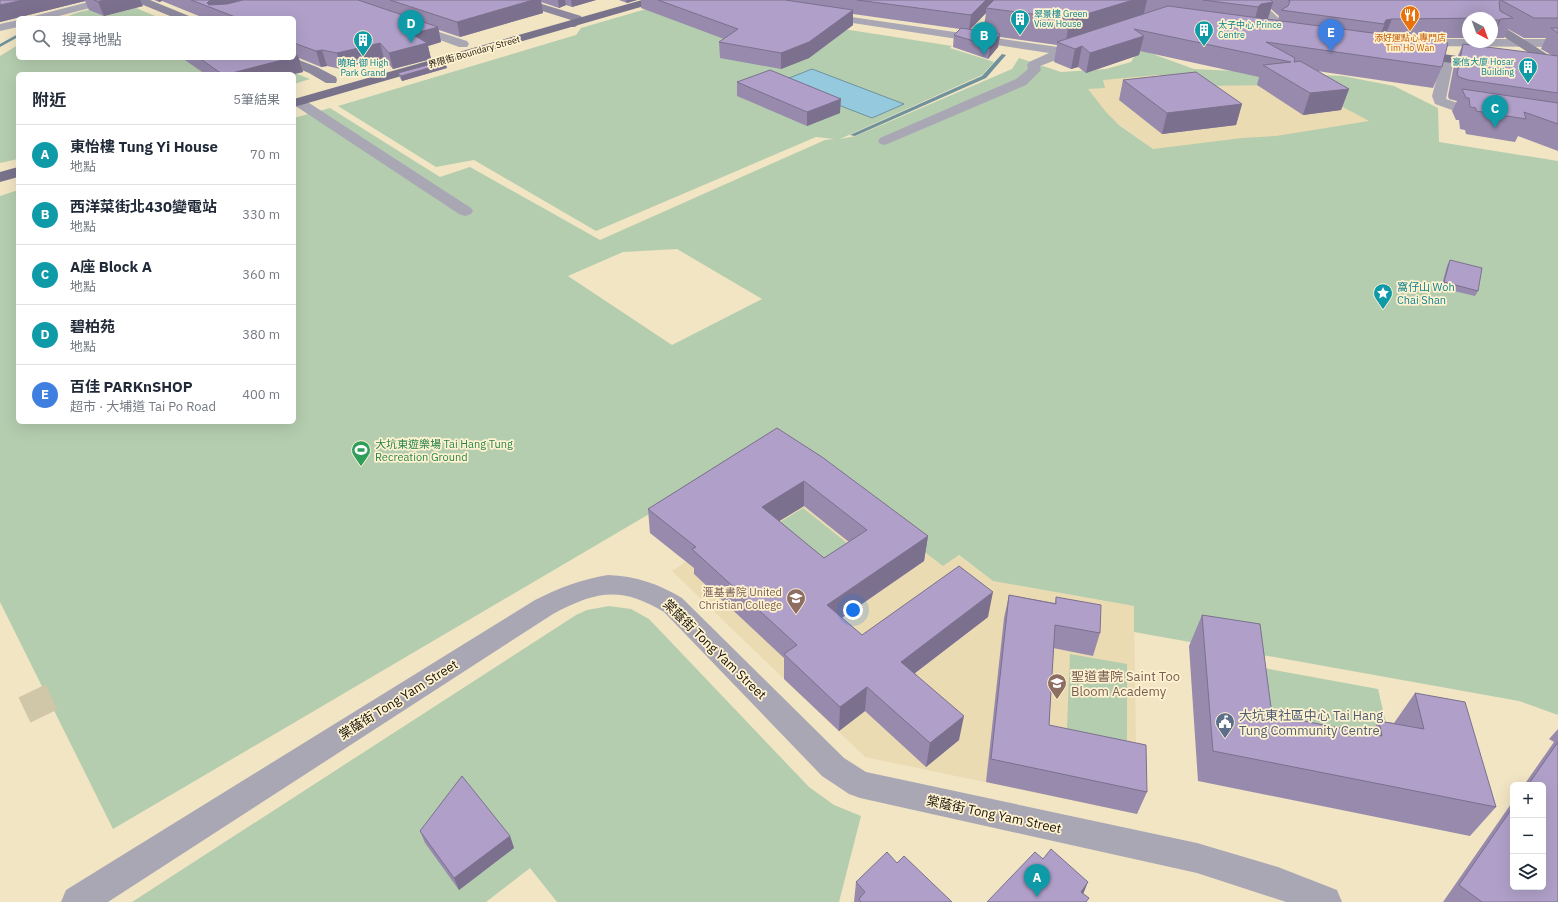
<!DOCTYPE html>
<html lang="zh-TW">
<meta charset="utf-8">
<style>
:root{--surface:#fff;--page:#f2f2f3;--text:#1f2937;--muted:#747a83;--line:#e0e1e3;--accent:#0f766e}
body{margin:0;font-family:"IBM Plex Sans","Noto Sans TC",sans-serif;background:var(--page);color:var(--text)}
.controls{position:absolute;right:12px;bottom:12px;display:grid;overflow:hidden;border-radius:6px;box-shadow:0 4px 16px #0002}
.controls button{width:36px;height:36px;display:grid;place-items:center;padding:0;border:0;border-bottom:1px solid var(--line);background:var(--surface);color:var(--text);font:20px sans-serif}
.compass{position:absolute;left:1462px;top:12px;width:36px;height:36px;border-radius:50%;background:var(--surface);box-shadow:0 4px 16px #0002;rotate:139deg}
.you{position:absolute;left:853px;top:610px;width:14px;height:14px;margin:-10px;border:3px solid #fff;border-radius:50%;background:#1a73e8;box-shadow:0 0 0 6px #1a73e833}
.badge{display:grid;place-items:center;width:26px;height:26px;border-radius:50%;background:var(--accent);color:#fff;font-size:13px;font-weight:700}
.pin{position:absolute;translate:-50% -33px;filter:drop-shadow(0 1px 2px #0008)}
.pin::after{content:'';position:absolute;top:21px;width:14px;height:12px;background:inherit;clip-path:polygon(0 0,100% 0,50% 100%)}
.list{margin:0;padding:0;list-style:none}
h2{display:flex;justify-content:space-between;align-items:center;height:52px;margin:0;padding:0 16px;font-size:17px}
h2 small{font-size:13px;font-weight:400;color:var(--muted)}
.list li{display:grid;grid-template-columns:26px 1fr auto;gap:12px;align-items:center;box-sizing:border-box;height:60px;padding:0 16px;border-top:1px solid var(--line)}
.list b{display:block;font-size:15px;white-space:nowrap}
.list p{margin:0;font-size:13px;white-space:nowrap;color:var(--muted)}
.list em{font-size:13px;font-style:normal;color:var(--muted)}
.icon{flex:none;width:22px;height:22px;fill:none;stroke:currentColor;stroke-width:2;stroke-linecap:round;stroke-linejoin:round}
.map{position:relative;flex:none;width:1558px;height:902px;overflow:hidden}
.search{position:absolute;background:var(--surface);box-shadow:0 4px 16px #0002;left:16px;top:16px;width:280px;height:44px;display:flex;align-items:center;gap:10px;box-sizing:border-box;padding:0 14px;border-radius:6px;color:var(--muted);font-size:15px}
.panel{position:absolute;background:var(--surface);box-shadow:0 4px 16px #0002;left:16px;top:72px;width:280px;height:352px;border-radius:6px}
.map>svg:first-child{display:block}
</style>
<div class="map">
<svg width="1558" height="902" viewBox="0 0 1558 902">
<rect width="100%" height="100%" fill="#f1e5c4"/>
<!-- built -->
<path fill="#eadbb2" d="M1161 66 1226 86 1295 78 1375 122 1160 154 1091 104 1084 76Z
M813 476 958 555 993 581 1134 606 1137 814 865 757 672 571Z"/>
<!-- green -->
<path fill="#b5cdaf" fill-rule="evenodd" d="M670 2 952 46 950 48 994 62 982 75 840 139 856 136 1012 69 1019 58 1061 72 1106 69 1131 62 1139 49 1194 69 1343 76 1394 86 1438 108 1439 142 1558 161V715L1519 701 1134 632V606L993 581 959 555 943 566 819 472 673 500 113 829 0 602V196L18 190V422H294V118L330 108 440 177 470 167 600 240 825 140 834 139 816 137 596 231 474 160 436 167 338 106 576 35 581 28ZM1158 75 1208 86 1274 85 1313 91 1369 121 1276 136 1242 138 1153 149 1119 125 1106 112 1088 89 1105 88 1103 80ZM677 249 762 299 672 345 568 276 623 252Z
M136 8 160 18H65C85 6 113 9 136 8Z
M18 45V58H257L310 79 294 84V74H18V159L0 163V56Z
M803 508 862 555 824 579 767 530Z
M609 606 631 609 649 619 809 787 834 805 861 816 839 902H557L530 868 486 902H132L576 615 587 610Z
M1070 654 1127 664V763L1066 751Z
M1253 666 1378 689 1393 753 1261 727Z"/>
<!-- water -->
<path fill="#95c9dd" stroke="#6f929d" d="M812 69 904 104 872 118 779 82Z"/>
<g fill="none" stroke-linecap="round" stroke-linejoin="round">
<!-- stream -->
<path fill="#6f929d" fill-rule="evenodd" d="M18 34V37L0 47V44Z
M1002 54 1006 55 986 78 855 136 850 135 982 76Z"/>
<!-- street-tunnel -->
<path stroke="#d0c6a8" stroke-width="30" stroke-dasharray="30 15" stroke-linecap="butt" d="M32 691 44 716"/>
<!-- street -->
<path fill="#aaa7b5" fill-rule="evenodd" d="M96 0H114L113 2 51 18H32L34 16Z
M1248 0H1259L1283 22C1277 30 1265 32 1256 29L1254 27 1256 25 1270 22Z
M824 13 1065 48 1069 49 1071 52 1069 55 1040 66 1041 70 1026 85 885 145 880 144 878 141 880 138 1016 79 1028 69 1027 65 1029 62 1049 53 820 18 818 16 820 14Z
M18 20V27L0 31V24Z
M411 23 467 41 469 44 467 47H459L407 28 405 26 407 24Z
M1417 39H1468V42H1492V39H1558V47L1413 46 1411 43 1413 40Z
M1448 55 1452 56 1454 59 1446 99 1455 102 1489 108 1491 111 1489 114 1484 115 1452 110 1435 104 1432 96 1442 59 1444 56Z
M298 98 303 99 471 208 473 211 471 214 465 216 459 214 294 105V99Z
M608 575C636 576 659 584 682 598L844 758 866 772 1197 843 1278 867 1337 890 1342 902H1286L1197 873 860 798 849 794 822 776 664 612C621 586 596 591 553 614L108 902H61L66 890 535 600C559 588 582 579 608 575Z"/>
<!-- secondary -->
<path fill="#8d889d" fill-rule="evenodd" d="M135 0H150L189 16 191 18H175L136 2Z
M513 0H529L581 16 583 21 575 27H567L565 25 571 20 514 2Z
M1492 21 1496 22 1558 61V70L1554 69 1492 29Z
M278 58H294L317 67 336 77 337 80 336 83H326L309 73 280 61Z"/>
<!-- primary -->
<path fill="#78728b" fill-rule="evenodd" d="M642 0H659L658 2 294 107V99Z
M1415 50 1485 60 1489 61 1491 64 1489 67 1485 68 1411 57 1409 54 1411 51Z
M18 167V177L0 182V172Z"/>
</g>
<!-- wall -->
<path fill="#978aad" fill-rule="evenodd" d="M0 0H140L143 6 104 16 89 10 85 1 0 22Z
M154 0H596L572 7 566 5 559 8 541 2 543 13 460 37 439 30 441 42 428 46 431 59 393 69 384 59 341 69 327 66 321 67 299 58 303 72 294 74H205L182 58H294V18H204L162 1 159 2Z
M619 0H637L627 3Z
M641 0H1558V151L1518 136 1515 142 1466 134 1465 130 1460 129 1459 120H1456L1452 111 1457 101 1449 99 1448 96 1454 65 1463 44 1553 56 1541 49 1546 38H1524L1508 29 1504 38H1492V18H1468V38H1415L1442 67 1433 88 1317 71 1349 89 1341 110 1303 115 1257 85 1259 77 1140 51 1139 55 1086 73 1078 67 1071 69 1054 62 1057 45 1000 37 998 47 988 59 953 47 954 35 960 29 853 14V25L809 58 781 69 720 58 719 42 724 39 641 8ZM1271 9 1279 16 1278 20 1268 19ZM986 13 983 32 970 30Z
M447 68 402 81 400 78 398 73Z
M1123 80 1242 104 1236 125 1162 134 1119 100Z
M737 82 840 113 807 126 737 96Z
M1450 260 1478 291 1475 296 1441 288 1447 266Z
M777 428 928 536 924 561 842 618 862 635 988 617 915 673 959 740 926 767 865 711 839 731 784 679V658L694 574V568L650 533 648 509ZM804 506 849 542 824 558 779 521Z
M1009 595 1055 603 1056 597 1100 633 1093 656 1053 648 1049 725 1147 792 1137 814 986 782 1004 618Z
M1202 615 1272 715 1370 734 1379 721 1394 723 1415 693 1496 807 1470 836 1198 781 1189 646Z
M1558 729V902H1443L1513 801V887L1543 785H1524L1554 742 1549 739Z
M420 831 510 836 514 848 459 890 425 843Z
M897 863 952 902H854L856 882Z"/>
<!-- shaded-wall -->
<path fill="#7b708d" d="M23 0H85V1L0 22V5Z
M104 0H140L143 6 104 16 98 2Z
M158 0H161L162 1 159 2Z
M210 0H266L209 7 207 3Z
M533 0H541L543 13 460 37 457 22Z
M558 0H565L566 5 559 8Z
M571 0H596L572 7Z
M626 0H637L627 3Z
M986 0H997L986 8V13L969 30 971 15Z
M1133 0H1147L1142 22 1065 45 1070 19Z
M1273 2 1267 21 1253 27 1258 7 1261 4Z
M853 10V25L809 58 781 69V53Z
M1392 19 1384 38 1377 44 1386 20Z
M1501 19 1492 38V37L1499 20Z
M438 27 441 42 428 46 431 59 393 69 389 53 412 34Z
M1000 34 998 47 988 59 990 46Z
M1144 36 1139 55 1086 73 1090 53Z
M380 43 384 59 341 69 337 53Z
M1082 46 1078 67 1071 69 1075 49Z
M322 50 327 66 321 67 316 51Z
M298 56 303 72 294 74H228L290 58H294V57Z
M446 63 447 68 402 81 401 76Z
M1349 89 1341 110 1303 115 1310 93Z
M841 99 840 113 807 126V112Z
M1242 104 1236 125 1162 134 1167 113Z
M804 481V506L763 531 762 507Z
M928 536 924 561 825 629 827 605Z
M993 592 988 617 898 686 901 662Z
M867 687 865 711 839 731 840 707Z
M964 716 959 740 926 767 930 743Z
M510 836 514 848 459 890 454 878Z
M1088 882 1080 902 1081 892Z"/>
<!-- building -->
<path fill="#b0a0c9" stroke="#7b708d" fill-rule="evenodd" d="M0 0H23L0 5Z
M94 0H104L98 2Z
M191 0H210L207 3 209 5 227 4 243 0H358L438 27 412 34 427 43 389 53 380 43 337 53 322 50 316 51 294 43V18H238Z
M390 0H533L457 22Z
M658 0H785L853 10 809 42 781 53 719 42 738 29Z
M857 0H986L971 15Z
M994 0H1133L1070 19 986 8Z
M1203 0H1271L1273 2 1261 4 1258 7Z
M1288 0H1558V18H1534L1501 0 1499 2 1500 11 1513 18 1501 19 1499 20H1492V18L1392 19 1386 20 1384 24 1281 10 1288 6 1290 1Z
M1168 6 1448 43 1442 67 1266 42 1295 58 1294 62 1300 61 1349 89 1310 93 1263 65 1291 62 1134 29 1144 36 1090 53 1082 46 1075 49 1057 42Z
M961 28 1000 34 990 46 954 35Z
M1551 28H1558V33Z
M1463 44 1558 56V93L1468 80 1459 77 1457 74Z
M294 54 298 56 294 57Z
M199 58H290L228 74H222Z
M442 61 446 63 401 76 398 73Z
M770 70 841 99 807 112 737 82Z
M1196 72 1242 104 1167 113 1123 80Z
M1462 89 1558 103V124L1524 112 1526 119 1476 111V108L1470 107 1469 98H1466Z
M1450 260 1482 268 1478 291 1444 282Z
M777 428 822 457 928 536 827 605 862 635 959 566 993 592 901 662 964 716 930 743 867 687 840 707 784 654 797 645 692 549 696 547 648 509ZM804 481 867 530 824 558 762 507Z
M1009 595 1056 604V597L1101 605 1100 633 1055 625 1049 725 1146 745 1147 792 991 759Z
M1202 615 1260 624 1272 715 1382 736 1379 721 1424 729 1415 693 1465 702 1496 807 1213 751Z
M1558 742V902H1482L1459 885 1513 807V887H1543V785H1528Z
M462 776 510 836 454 878 420 831Z
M1051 849 1088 882 1081 892 1089 898 1086 902H987L1035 852 1043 859Z
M887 852 897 863 904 856 952 902H861L859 899 865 892 856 882Z"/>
<!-- icons -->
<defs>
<symbol id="restaurant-pin" viewBox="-11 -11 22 30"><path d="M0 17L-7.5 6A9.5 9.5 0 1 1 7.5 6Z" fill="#e8710a" stroke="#fff2d1"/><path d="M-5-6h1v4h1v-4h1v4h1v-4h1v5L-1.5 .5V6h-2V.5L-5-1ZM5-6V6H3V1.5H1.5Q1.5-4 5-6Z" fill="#fff"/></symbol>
<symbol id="building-pin" viewBox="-11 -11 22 30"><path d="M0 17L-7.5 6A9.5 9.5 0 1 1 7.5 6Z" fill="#0f9aa8" stroke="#fff2d1"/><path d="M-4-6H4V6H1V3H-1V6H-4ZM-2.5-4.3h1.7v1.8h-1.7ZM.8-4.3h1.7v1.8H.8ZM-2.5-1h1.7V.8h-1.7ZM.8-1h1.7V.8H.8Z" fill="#fff"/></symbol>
<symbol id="sight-pin" viewBox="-11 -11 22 30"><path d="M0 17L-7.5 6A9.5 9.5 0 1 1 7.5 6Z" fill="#0f9aa8" stroke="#fff2d1"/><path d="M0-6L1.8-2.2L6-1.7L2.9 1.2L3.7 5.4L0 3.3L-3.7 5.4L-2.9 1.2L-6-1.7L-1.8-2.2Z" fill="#fff"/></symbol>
<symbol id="stadium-pin" viewBox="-11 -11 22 30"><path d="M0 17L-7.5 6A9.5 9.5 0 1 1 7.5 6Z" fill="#2e9e5b" stroke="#fff2d1"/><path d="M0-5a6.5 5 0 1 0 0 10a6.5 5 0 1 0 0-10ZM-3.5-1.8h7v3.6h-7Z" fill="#fff"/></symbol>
<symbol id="school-pin" viewBox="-11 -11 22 30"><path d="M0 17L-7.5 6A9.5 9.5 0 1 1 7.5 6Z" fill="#8d6e63" stroke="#fff2d1"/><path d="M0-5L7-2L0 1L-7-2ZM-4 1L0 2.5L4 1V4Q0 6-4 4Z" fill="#fff"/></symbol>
<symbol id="civic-pin" viewBox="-11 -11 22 30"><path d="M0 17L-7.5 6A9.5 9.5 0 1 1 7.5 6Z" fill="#5c6f8a" stroke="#fff2d1"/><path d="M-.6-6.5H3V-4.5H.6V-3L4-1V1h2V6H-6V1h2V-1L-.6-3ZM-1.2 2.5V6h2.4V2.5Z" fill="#fff"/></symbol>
</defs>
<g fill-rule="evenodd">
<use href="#restaurant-pin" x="1399" y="4" width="22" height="30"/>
<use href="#building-pin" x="1009" y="8" width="22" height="30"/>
<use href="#building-pin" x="1193" y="19" width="22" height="30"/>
<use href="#building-pin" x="352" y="29" width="22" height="30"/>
<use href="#building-pin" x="1517" y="56" width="22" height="30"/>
<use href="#sight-pin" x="1372" y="282" width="22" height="30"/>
<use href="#stadium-pin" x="350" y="439" width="22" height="30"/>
<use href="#school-pin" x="785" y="587" width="22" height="30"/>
<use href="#school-pin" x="1046" y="672" width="22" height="30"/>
<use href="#civic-pin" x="1214" y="711" width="22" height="30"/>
</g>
<g text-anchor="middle" stroke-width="3.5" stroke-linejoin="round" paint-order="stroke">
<!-- far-culture labels -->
<g font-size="9" fill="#0d838f" stroke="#fff2d1" text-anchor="start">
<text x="1034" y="17">翠景樓 Green<tspan x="1034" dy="10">View House</tspan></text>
<text x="1218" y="28">太子中心 Prince<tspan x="1218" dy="10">Centre</tspan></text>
<text x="1514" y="65" text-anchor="end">豪信大廈 Hosar<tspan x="1514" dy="10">Building</tspan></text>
<text x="363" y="66" text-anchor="middle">曉珀·御 High<tspan x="363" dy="10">Park Grand</tspan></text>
</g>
<!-- far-food labels -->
<g font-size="9" fill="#c56008" stroke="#fff2d1">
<text x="1410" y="41">添好運點心專門店<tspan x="1410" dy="10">Tim Ho Wan</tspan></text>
</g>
<!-- far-street labels -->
<g font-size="9" fill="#171307" stroke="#fff2d1">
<text transform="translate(474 52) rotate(-16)" y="3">界限街 Boundary Street</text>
</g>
<!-- culture labels -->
<g font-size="11" fill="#0d838f" stroke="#fff2d1" text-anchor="start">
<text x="1397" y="291">窩仔山 Woh<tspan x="1397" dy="13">Chai Shan</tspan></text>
</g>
<!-- leisure labels -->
<g font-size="11" fill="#27864d" stroke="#fff2d1" text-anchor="start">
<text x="375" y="448">大坑東遊樂場 Tai Hang Tung<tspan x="375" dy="13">Recreation Ground</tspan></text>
</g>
<!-- education labels -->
<g font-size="11" fill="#785e54" stroke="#fff2d1" text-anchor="end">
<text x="782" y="596">滙基書院 United<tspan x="782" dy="13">Christian College</tspan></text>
</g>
<!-- near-street labels -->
<g font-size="13" fill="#171307" stroke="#fff2d1">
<text transform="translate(715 649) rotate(44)" y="5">棠蔭街 Tong Yam Street</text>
<text transform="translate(398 699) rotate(-32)" y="5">棠蔭街 Tong Yam Street</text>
<text transform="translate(994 814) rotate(12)" y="5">棠蔭街 Tong Yam Street</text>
</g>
<!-- near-education labels -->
<g font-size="13" fill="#785e54" stroke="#fff2d1" text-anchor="start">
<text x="1071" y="681">聖道書院 Saint Too<tspan x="1071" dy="15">Bloom Academy</tspan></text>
</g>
<!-- near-service labels -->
<g font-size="13" fill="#4e5e75" stroke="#fff2d1" text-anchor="start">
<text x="1239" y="720">大坑東社區中心 Tai Hang<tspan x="1239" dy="15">Tung Community Centre</tspan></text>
</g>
</g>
</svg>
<div class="controls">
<button>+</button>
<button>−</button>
<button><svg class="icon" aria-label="layers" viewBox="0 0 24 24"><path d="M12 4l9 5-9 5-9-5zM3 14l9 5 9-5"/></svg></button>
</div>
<svg class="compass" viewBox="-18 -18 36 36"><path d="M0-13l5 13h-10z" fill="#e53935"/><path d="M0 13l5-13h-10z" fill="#747a83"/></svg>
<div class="you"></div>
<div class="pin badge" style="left:1037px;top:897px;background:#0f9aa8">A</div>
<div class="pin badge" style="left:984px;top:55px;background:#0f9aa8">B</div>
<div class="pin badge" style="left:1495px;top:128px;background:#0f9aa8">C</div>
<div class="pin badge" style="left:411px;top:43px;background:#0f9aa8">D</div>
<div class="pin badge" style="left:1331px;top:52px;background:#3f7fe0">E</div>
<div class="search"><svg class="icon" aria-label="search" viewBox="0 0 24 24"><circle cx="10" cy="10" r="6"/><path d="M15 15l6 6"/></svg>搜尋地點</div>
<section class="panel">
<h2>附近<small>5筆結果</small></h2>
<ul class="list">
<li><span class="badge" style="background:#0f9aa8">A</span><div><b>東怡樓 Tung Yi House</b><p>地點</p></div><em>70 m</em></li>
<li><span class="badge" style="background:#0f9aa8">B</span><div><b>西洋菜街北430變電站</b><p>地點</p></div><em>330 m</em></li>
<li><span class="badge" style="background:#0f9aa8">C</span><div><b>A座 Block A</b><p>地點</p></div><em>360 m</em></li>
<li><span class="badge" style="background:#0f9aa8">D</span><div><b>碧柏苑</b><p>地點</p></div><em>380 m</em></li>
<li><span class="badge" style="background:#3f7fe0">E</span><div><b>百佳 PARKnSHOP</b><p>超市 · 大埔道 Tai Po Road</p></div><em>400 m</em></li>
</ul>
</section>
</div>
